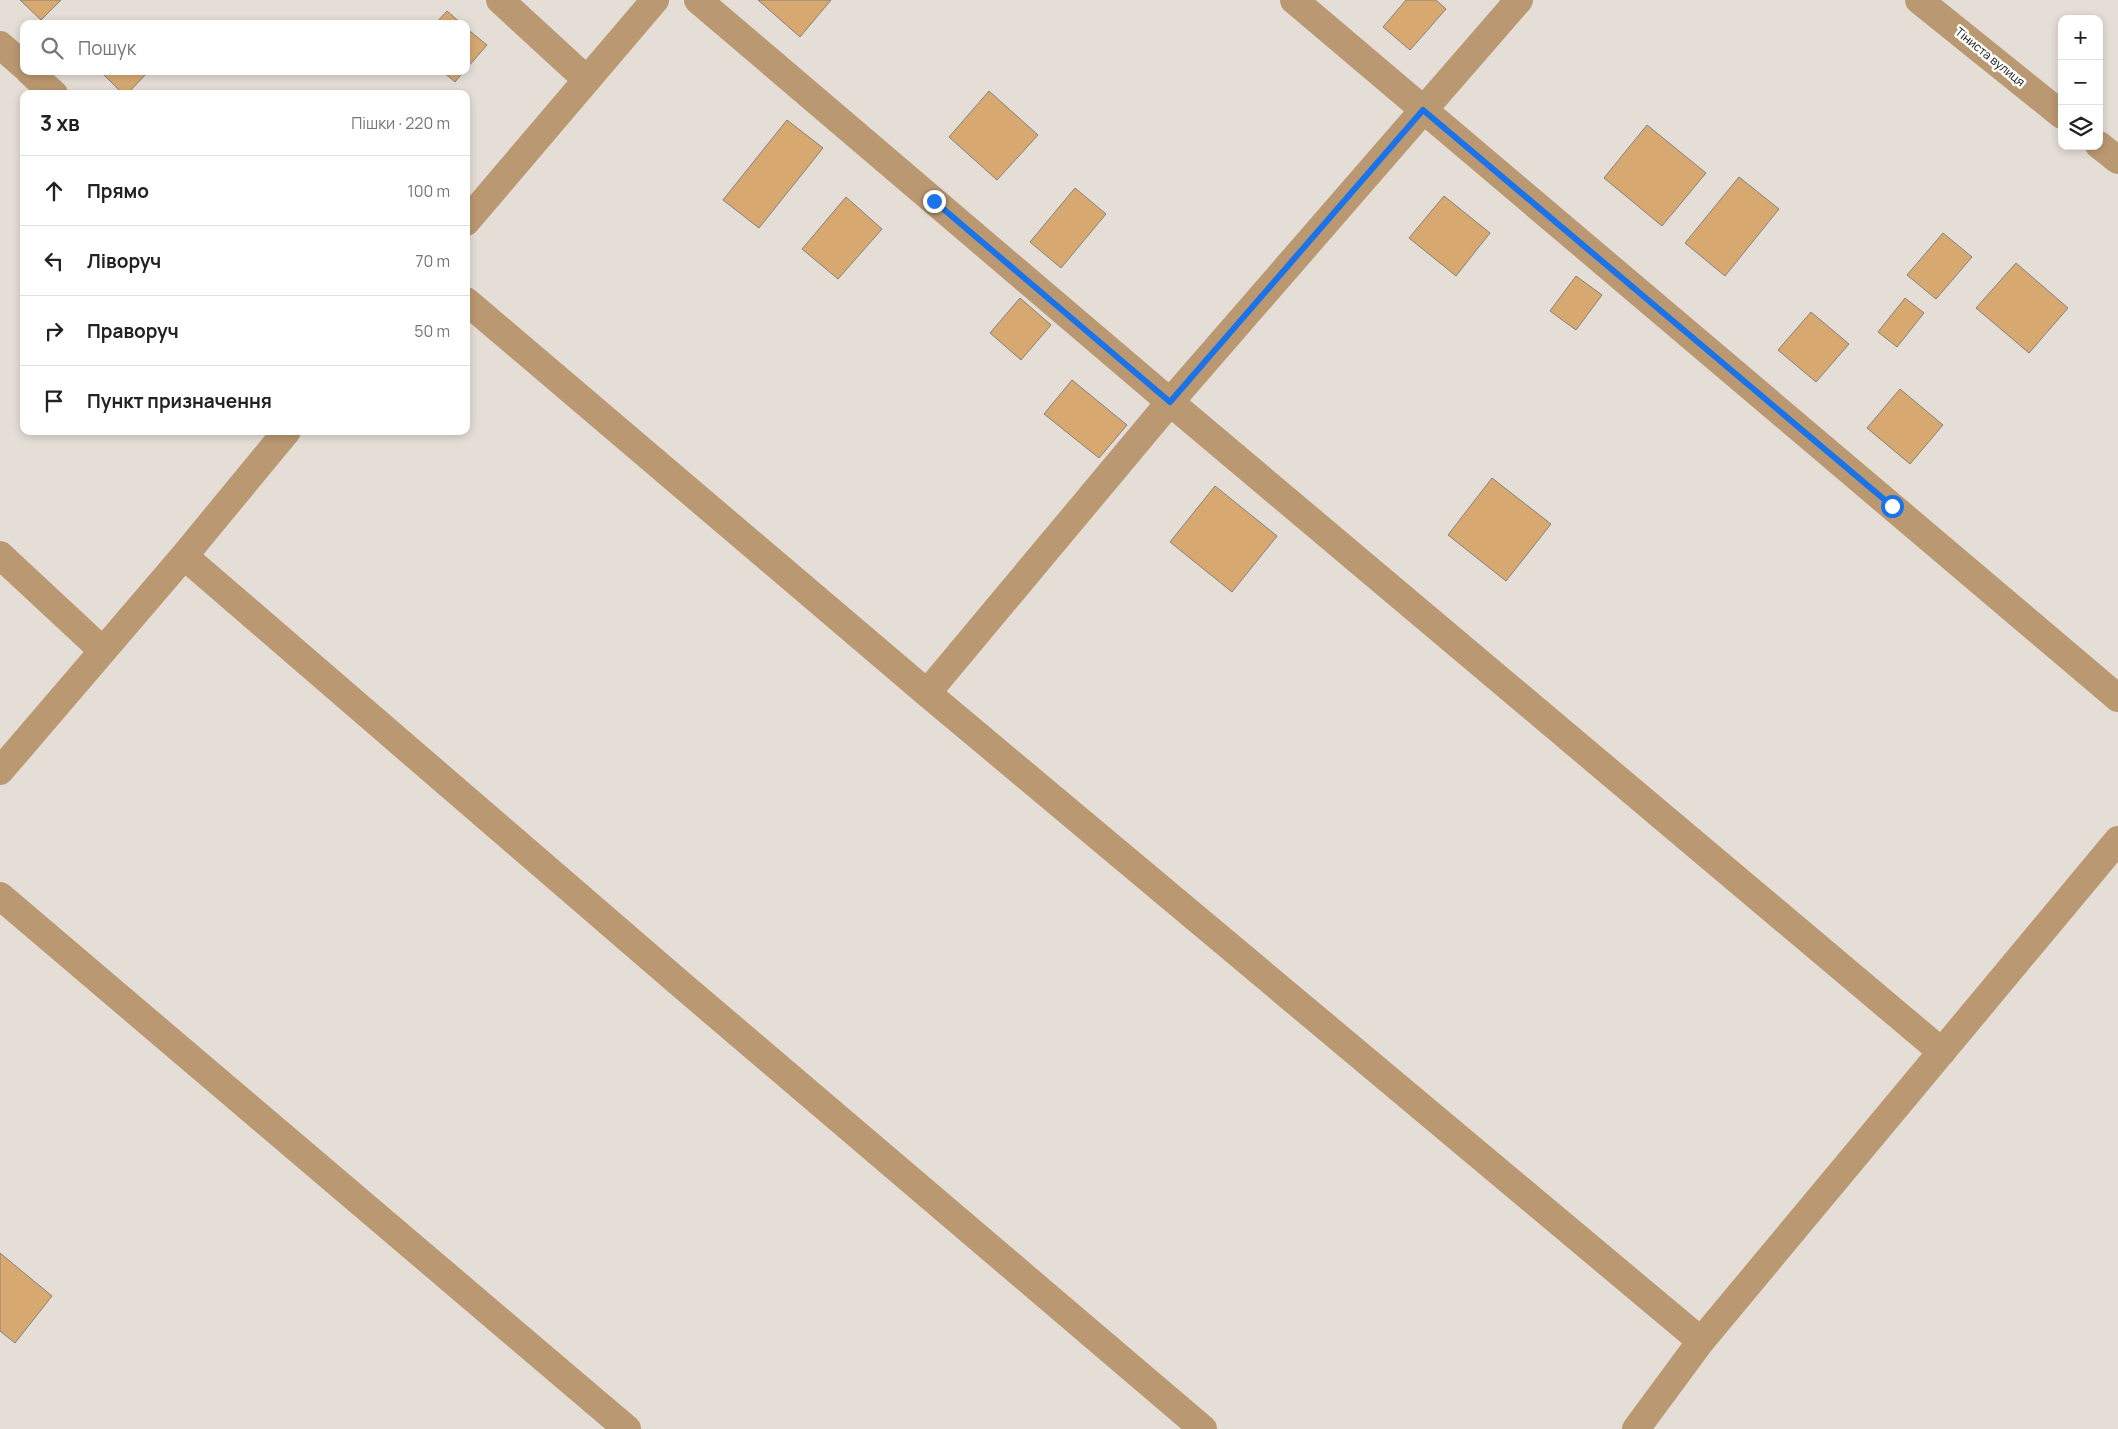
<!DOCTYPE html>
<html lang="uk">
<meta charset="utf-8">
<style>
:root{--surface:#fff;--page:#f2f2f2;--text:#222;--muted:#767676;--line:#e0e0e0}
body{margin:0;font-family:Manrope,sans-serif;background:var(--page);color:var(--text)}
.controls{position:absolute;right:15px;top:15px;display:grid;overflow:hidden;border-radius:10px;box-shadow:0 2px 8px #0003}
.controls button{width:45px;height:45px;display:grid;place-items:center;padding:0;border:0;border-bottom:1px solid var(--line);background:var(--surface);color:var(--text);font:25px sans-serif}
.stop{position:absolute;width:15px;height:15px;margin:-11px;border:4px solid #1a73e8;border-radius:50%;background:#fff}
.stop.end{background:#1a73e8;border-color:#fff;box-shadow:0 1px 5px #0008}
.list{margin:0;padding:0;list-style:none}
h2{display:flex;justify-content:space-between;align-items:center;height:65px;margin:0;padding:0 20px;font-size:21px}
h2 small{font-size:16px;font-weight:400;color:var(--muted)}
.list li{display:grid;grid-template-columns:32px 1fr auto;gap:15px;align-items:center;box-sizing:border-box;height:70px;padding:0 20px;border-top:1px solid var(--line)}
.list b{display:block;font-size:19px;white-space:nowrap}
.list em{font-size:16px;font-style:normal;color:var(--muted)}
.icon{flex:none;width:28px;height:28px;fill:none;stroke:currentColor;stroke-width:2;stroke-linecap:round;stroke-linejoin:round}
.map{position:relative;flex:none;width:2118px;height:1429px;overflow:hidden}
.search{position:absolute;background:var(--surface);box-shadow:0 2px 8px #0003;left:20px;top:20px;width:450px;height:55px;display:flex;align-items:center;gap:12px;box-sizing:border-box;padding:0 18px;border-radius:10px;color:var(--muted);font-size:19px}
.panel{position:absolute;background:var(--surface);box-shadow:0 2px 8px #0003;left:20px;top:90px;width:450px;height:345px;border-radius:10px}
.map>svg:first-child{display:block}
</style>
<div class="map">
<svg width="2118" height="1429" viewBox="0 0 2118 1429">
<rect width="100%" height="100%" fill="#e5ded7"/>
<!-- building -->
<path fill="#d7a971" stroke="#868079" d="M20 0H61L41 20Z
M758 0H831L800 37Z
M1406 0H1436L1446 9 1410 50 1383 27Z
M447 11 462 24H435Z
M466 28 487 45 466 69Z
M100 71H149L127 94H123Z
M442 71H464L455 82Z
M989 91 1038 135 997 180 949 137Z
M787 120 823 148 759 228 723 200Z
M1647 125 1706 173 1662 226 1604 178Z
M1739 177 1779 209 1725 276 1685 243Z
M1075 188 1106 214 1061 268 1030 242Z
M1444 196 1490 233 1456 276 1409 238Z
M846 197 882 229 838 279 802 249Z
M1943 233 1972 257 1936 299 1907 275Z
M2016 263 2068 308 2029 353 1976 308Z
M1576 276 1602 295 1576 330 1550 311Z
M1020 298 1051 325 1021 360 990 333Z
M1905 298 1924 313 1897 347 1878 332Z
M1811 312 1849 344 1816 382 1778 350Z
M1072 380 1127 425 1099 458 1044 414Z
M1900 389 1943 425 1910 464 1867 428Z
M1492 478 1551 524 1506 581 1448 535Z
M1215 486 1277 536 1232 592 1170 542Z
M0 1253 52 1296 15 1343 0 1331Z"/>
<g fill="none" stroke-linecap="round" stroke-linejoin="round">
<!-- minor -->
<path stroke="#ba9871" stroke-width="28" d="M500 0 587 80
M698 0 1170 402 1942 1052
M1294 0 2118 698
M1919 0 2062 115
M0 45 24 66
M29 71 54 94
M2099 145 2118 160
M466 222 655 0
M466 301 927 693 1701 1341
M0 555 102 650
M184 556 677 981 1203 1429
M927 693 1170 402 1519 0
M0 771 184 556 287 431
M0 896 627 1429
M1636 1429 1701 1341 2118 840"/>
</g>
<g fill="none" stroke-linecap="round" stroke-linejoin="round">
<!-- route -->
<path stroke="#1a73e8" stroke-width="6" d="M934 201 1170 402 1423 110 1892 506"/>
</g>
<g text-anchor="middle" stroke-width="5" stroke-linejoin="round" paint-order="stroke">
<!-- street labels -->
<g font-size="12" fill="#12100d" stroke="#fff">
<text transform="translate(1990 57) rotate(39)" y="4">Тіниста вулиця</text>
</g>
</g>
</svg>
<div class="controls">
<button>+</button>
<button>−</button>
<button><svg class="icon" aria-label="layers" viewBox="0 0 24 24"><path d="M12 4l9 5-9 5-9-5zM3 14l9 5 9-5"/></svg></button>
</div>
<div class="stop" style="left:1892px;top:506px"></div>
<div class="stop end" style="left:934px;top:201px"></div>
<div class="search"><svg class="icon" aria-label="search" viewBox="0 0 24 24"><circle cx="10" cy="10" r="6"/><path d="M15 15l6 6"/></svg>Пошук</div>
<section class="panel">
<h2>3 хв<small>Пішки · 220 m</small></h2>
<ul class="list">
<li><svg class="icon" aria-label="ahead" viewBox="0 0 24 24"><path d="M12 20V5M6 11l6-6 6 6"/></svg><div><b>Прямо</b></div><em>100 m</em></li>
<li><svg class="icon" aria-label="left" viewBox="0 0 24 24"><path d="M17 20v-9H6M10 6l-5 5 5 5"/></svg><div><b>Ліворуч</b></div><em>70 m</em></li>
<li><svg class="icon" aria-label="right" viewBox="0 0 24 24"><path d="M7 20v-9h11M14 6l5 5-5 5"/></svg><div><b>Праворуч</b></div><em>50 m</em></li>
<li><svg class="icon" aria-label="arrive" viewBox="0 0 24 24"><path d="M6 21V4h12l-3 4 3 4H6"/></svg><div><b>Пункт призначення</b></div></li>
</ul>
</section>
</div>
